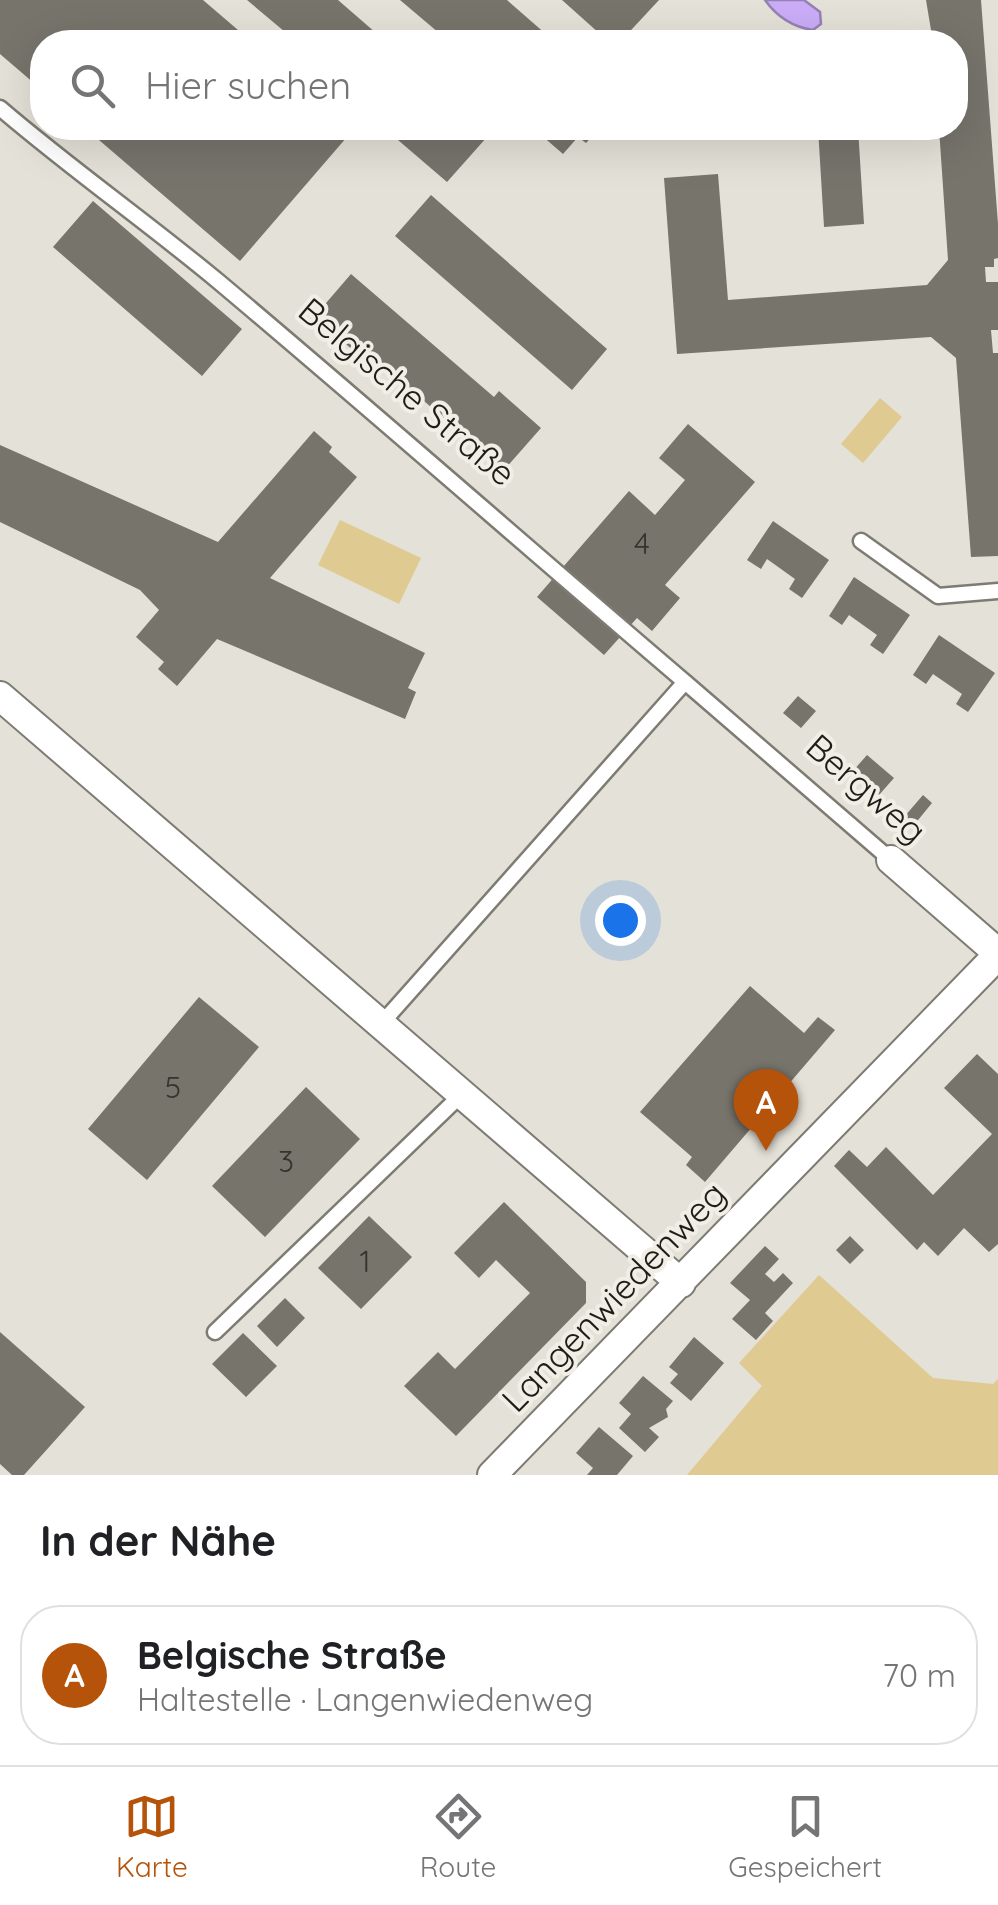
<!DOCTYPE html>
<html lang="de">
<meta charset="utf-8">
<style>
:root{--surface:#fff;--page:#f6f6f6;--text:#202124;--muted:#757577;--line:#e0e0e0;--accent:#b45309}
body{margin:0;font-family:Quicksand,sans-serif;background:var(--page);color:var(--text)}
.you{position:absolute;left:620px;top:920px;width:35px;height:35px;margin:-25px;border:8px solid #fff;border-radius:50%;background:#1a73e8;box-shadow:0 0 0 15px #1a73e833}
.badge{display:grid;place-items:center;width:65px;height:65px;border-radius:50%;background:var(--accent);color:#fff;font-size:32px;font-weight:700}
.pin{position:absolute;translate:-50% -82px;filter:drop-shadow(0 2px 5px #0008)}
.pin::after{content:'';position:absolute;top:52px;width:35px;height:30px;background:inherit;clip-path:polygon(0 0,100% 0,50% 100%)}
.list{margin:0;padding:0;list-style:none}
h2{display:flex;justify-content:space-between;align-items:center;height:130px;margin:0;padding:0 40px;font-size:42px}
h2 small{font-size:32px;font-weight:400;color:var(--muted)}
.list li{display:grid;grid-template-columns:65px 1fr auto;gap:30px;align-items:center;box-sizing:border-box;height:140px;margin:0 20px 20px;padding:0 20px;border:2px solid var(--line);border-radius:40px}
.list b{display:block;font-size:38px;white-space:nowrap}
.list p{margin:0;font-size:32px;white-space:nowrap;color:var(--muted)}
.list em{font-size:32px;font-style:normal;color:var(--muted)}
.icon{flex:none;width:55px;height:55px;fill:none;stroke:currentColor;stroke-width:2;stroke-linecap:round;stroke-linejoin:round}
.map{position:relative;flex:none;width:998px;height:1475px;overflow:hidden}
.search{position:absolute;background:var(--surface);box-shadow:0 10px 40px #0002;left:30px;right:30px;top:30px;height:110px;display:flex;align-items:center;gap:25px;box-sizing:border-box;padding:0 35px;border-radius:40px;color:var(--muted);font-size:38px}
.sheet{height:290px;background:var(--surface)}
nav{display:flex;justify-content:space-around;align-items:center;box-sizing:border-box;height:140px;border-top:2px solid var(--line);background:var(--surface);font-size:28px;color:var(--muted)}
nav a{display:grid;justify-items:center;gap:5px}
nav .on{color:var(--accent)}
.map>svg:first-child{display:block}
</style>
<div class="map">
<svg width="998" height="1475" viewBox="0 0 998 1475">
<rect width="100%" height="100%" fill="#e4e1d8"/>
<!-- green -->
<path fill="#dfca91" d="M880 398 902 417 863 463 841 444Z
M340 520 421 558 399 604 318 565Z
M819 1275 933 1378 993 1384 998 1379V1475H687L762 1386 739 1363Z"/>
<!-- water -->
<path fill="#caacf7" stroke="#9681b5" stroke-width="2.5" d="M765 0H804L820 12 821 24 813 30C793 27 777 17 765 0Z"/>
<!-- building -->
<path fill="#77746c" d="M0 0H203L252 42H42V90L0 54Z
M247 0H338L376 33 368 42H297Z
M400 0H507L555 42H434L439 33Z
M562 0H659L620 42H609Z
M926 0H981L998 224V258L994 259V267H985L986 282H998V330H991L993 353H998V556L971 557 956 358 931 337 677 354 664 178 718 174 728 300 927 285 948 260 939 128H956V42H933Z
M85 128H350L353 130 240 261Z
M384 128H476L487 137 447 182Z
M533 128H595L598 130 586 143 578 137 563 154Z
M818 128H858L864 224 824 227Z
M431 195 607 349 572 390 395 236Z
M93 201 242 329 202 376 53 247Z
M351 274 494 397 499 391 541 428 504 470 366 351 361 357 314 317Z
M688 424 755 482 665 585 680 598 652 631 637 618 604 655 537 597 629 491 655 515 685 480 659 458Z
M314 431 332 447 329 452 357 477 270 578 425 653 408 688 416 692 405 719 217 639 177 686 158 669 164 662 136 637 159 610 140 590 0 522V445L218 542Z
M773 521 829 560 802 598 789 589 795 579 767 559 761 569 747 560Z
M854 577 910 615 883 654 870 645 877 635 849 615 842 625 829 616Z
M939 635 995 673 968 712 956 704 962 694 933 674 926 684 913 675Z
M798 696 816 711 801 728 783 713Z
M867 755 894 778 879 795 852 772Z
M923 795 932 803 914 825 904 817Z
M750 986 804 1033 818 1017 835 1030 705 1182 686 1165 692 1157 640 1112Z
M199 997 259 1047 147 1180 88 1129Z
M977 1054 998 1074V1244L989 1252 964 1228 938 1256 924 1242 917 1250 834 1166 849 1150 867 1167 886 1147 933 1195 992 1134 944 1088Z
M306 1087 360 1139 265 1237 212 1186Z
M504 1202 586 1282V1303L456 1436 404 1386 438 1352 455 1369 530 1293 496 1260 479 1278 454 1253Z
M369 1216 412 1257 361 1309 318 1268Z
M850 1236 864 1250 850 1264 836 1250Z
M765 1246 779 1259 765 1274 774 1282 783 1273 793 1283 765 1313 773 1321 756 1340 732 1319 750 1300 730 1283Z
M285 1298 305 1318 277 1347 257 1326Z
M0 1332 85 1407 24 1475H12L0 1464Z
M243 1333 277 1366 246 1397 212 1364Z
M694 1337 724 1363 691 1401 670 1383 678 1374 669 1367Z
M643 1376 673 1401 666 1409 668 1417 649 1428 659 1437 645 1452 619 1428 631 1414 619 1403Z
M599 1427 633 1456 617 1475H587L593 1468 576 1453Z"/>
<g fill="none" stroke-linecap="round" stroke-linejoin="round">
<defs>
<path id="lane" d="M0 108C71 169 147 222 219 282 376 414 529 549 685 682L382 1023
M861 541 938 596 998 591
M685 682 891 860
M215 1332 462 1094"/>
<path id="street" d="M0 696 681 1283
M891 860 998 953
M492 1475 998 955"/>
</defs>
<!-- lane casing -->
<use href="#lane" stroke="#7e7b73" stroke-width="19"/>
<!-- street casing -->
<use href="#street" stroke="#7e7b73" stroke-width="32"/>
<!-- lane -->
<use href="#lane" stroke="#fff" stroke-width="14"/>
<!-- street -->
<use href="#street" stroke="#fff" stroke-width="28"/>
</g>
<g text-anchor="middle" stroke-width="8" stroke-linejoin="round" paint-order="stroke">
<!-- number labels -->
<g font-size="30" fill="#34332e">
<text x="642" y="554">4</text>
<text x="173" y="1098">5</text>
<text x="286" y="1172">3</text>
<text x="365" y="1272">1</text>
</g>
<!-- street labels -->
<g font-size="35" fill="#1e1d1a" stroke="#f1eee5">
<text transform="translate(407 392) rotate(40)" y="12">Belgische Straße</text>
<text transform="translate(866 789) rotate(41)" y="12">Bergweg</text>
<text transform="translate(614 1297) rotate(-46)" y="12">Langenwiedenweg</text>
</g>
</g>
</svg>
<div class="you"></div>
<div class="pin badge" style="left:766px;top:1151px">A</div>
<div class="search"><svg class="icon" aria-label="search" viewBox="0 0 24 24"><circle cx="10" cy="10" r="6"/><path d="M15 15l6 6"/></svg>Hier suchen</div>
</div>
<section class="sheet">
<h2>In der Nähe<small></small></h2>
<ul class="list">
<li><span class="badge">A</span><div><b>Belgische Straße</b><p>Haltestelle · Langenwiedenweg</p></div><em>70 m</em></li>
</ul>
</section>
<nav>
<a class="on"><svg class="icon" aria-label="map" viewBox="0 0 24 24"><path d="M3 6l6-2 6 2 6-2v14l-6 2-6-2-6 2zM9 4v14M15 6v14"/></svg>Karte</a>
<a><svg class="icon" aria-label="directions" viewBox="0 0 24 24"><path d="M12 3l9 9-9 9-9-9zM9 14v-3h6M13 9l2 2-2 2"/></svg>Route</a>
<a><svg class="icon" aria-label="saved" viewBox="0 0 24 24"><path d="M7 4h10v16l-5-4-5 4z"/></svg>Gespeichert</a>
</nav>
